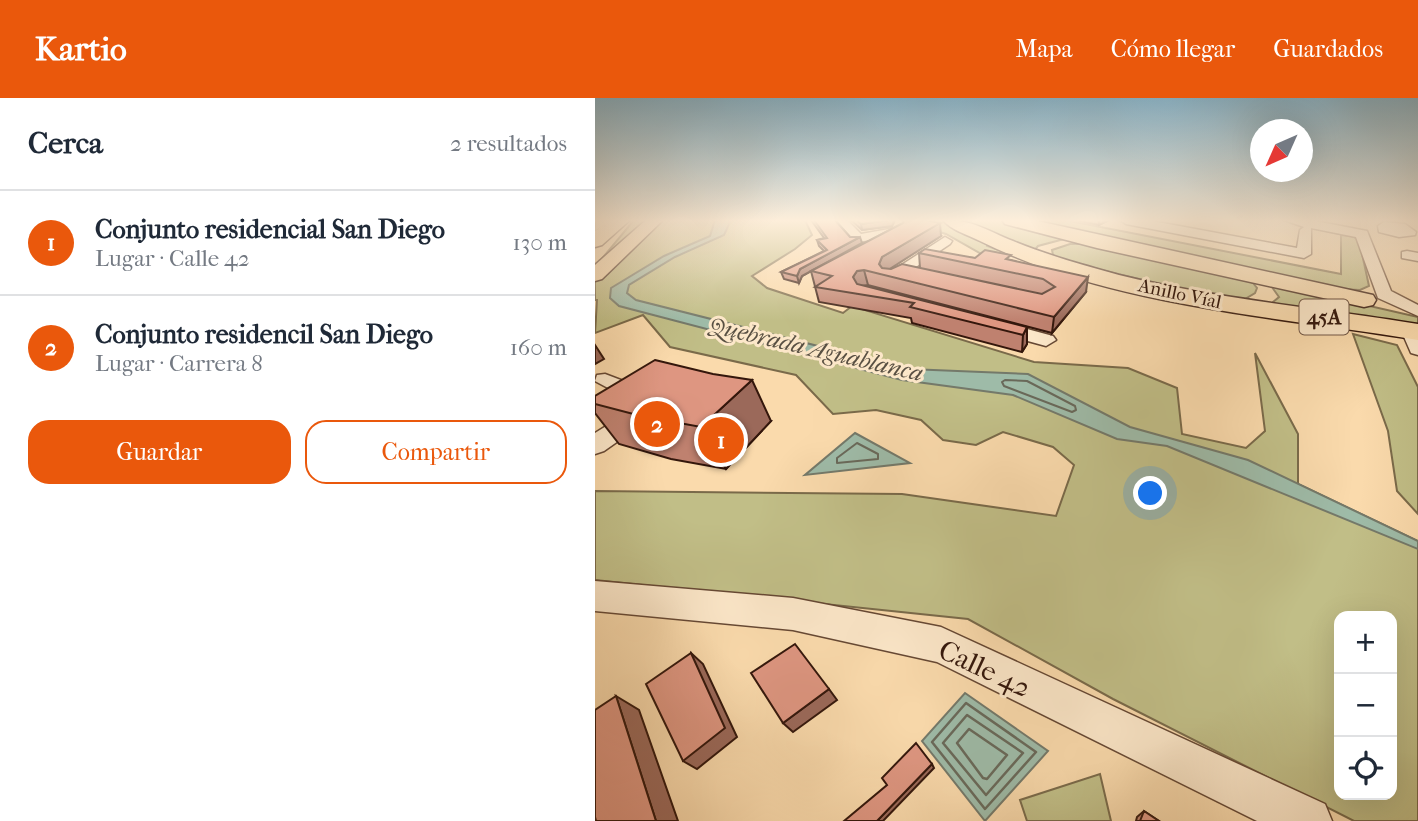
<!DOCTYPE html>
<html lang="es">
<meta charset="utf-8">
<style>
:root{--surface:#fff;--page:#f6f6f7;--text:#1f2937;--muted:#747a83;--line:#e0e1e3;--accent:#ea580c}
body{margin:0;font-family:"IM FELL French Canon",serif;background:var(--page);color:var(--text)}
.controls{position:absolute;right:21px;bottom:21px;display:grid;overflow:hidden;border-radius:14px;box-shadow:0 7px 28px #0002}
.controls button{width:63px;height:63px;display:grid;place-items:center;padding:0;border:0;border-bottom:2px solid var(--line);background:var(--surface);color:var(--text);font:35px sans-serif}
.compass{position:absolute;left:655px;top:21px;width:63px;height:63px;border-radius:50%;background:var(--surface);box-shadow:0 7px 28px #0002;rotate:225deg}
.you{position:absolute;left:556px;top:396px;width:24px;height:24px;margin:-18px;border:5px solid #fff;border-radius:50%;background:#1a73e8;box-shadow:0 0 0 10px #1a73e833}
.badge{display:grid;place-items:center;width:46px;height:46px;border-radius:50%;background:var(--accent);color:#fff;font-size:23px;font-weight:700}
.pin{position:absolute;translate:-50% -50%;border:4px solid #fff;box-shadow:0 2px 7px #0006}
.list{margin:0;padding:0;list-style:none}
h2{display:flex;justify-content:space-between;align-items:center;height:91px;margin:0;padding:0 28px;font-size:30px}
h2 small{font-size:23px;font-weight:400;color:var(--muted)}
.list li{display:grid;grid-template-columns:46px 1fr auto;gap:21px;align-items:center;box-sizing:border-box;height:105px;padding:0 28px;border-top:2px solid var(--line)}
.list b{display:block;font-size:26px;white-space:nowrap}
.list p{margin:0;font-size:23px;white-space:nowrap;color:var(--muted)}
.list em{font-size:23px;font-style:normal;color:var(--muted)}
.actions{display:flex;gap:14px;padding:21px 28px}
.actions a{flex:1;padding:16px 0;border:2px solid var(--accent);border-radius:21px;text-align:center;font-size:24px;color:var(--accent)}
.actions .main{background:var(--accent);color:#fff}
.icon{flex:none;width:38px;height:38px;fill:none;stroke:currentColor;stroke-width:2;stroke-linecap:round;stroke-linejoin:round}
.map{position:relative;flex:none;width:823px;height:723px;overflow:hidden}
header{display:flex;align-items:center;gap:42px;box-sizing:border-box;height:98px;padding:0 35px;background:var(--accent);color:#fff}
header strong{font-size:33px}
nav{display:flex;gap:38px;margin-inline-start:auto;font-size:24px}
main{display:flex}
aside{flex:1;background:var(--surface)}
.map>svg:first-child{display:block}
</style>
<header>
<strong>Kartio</strong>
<nav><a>Mapa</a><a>Cómo llegar</a><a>Guardados</a></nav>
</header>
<main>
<aside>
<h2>Cerca<small>2 resultados</small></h2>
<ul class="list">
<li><span class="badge">1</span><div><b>Conjunto residencial San Diego</b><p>Lugar · Calle 42</p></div><em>130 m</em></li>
<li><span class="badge">2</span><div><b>Conjunto residencil San Diego</b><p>Lugar · Carrera 8</p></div><em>160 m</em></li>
</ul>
<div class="actions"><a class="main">Guardar</a><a>Compartir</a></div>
</aside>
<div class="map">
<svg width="823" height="723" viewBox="0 0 823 723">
<rect width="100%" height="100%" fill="#fadaac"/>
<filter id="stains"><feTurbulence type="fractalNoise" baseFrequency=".00286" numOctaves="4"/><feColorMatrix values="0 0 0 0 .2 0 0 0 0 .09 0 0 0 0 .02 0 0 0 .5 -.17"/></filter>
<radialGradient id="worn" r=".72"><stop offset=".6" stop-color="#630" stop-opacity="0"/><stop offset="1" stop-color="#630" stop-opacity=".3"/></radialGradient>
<!-- green -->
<path fill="#c1be87" stroke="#7a6a4a" stroke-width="2" fill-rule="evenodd" d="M39 122H210L217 137 200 151 157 178 172 190 248 215 257 208 439 264 533 270 582 290 587 336 651 350 670 333 660 255 703 336V386L823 443V723H759L518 601 373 521 0 482V393L307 396 461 418 479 367 458 349 408 334 381 347 348 342 326 322 281 312 238 316 201 277 75 249 48 217 0 235 2 202H0V169ZM744 518H797V697H744Z
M366 122H407L473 140 443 148 438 154 385 134Z
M425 122H470L746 176V137L757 138 764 142 774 188 765 192 742 191Z
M350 123 393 145 392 148 409 154 413 163 404 166 351 136 335 131Z
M475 146H491L649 181 658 185 662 190 660 195 650 201 623 200 465 162 458 157 457 152Z
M674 185 823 219V230L672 209 684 199Z
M758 236 802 247 823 289V416L802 393 793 333Z
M505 676 516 723H432L425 702Z"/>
<!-- water -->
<path fill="#9ebba8" stroke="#74796a" stroke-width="2" d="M120 122H136L129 137 80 159 34 187 32 195 41 202 314 271 433 276 535 329 653 362 823 443V451L572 348 522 341 418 297 307 282 24 208 15 200 16 190 69 158 115 138Z
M260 335 315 365 210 377Z
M370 595 453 653 390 723 327 643Z"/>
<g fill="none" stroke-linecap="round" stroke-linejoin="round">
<!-- shore-far1 -->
<path stroke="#69695a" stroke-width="2" d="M410 282 432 283 480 308 481 312 477 314 409 288 407 284Z
M262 345 283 356V361L242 365V360Z"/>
<!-- shore -->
<path stroke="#69695a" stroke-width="2.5" d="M371 605 441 654 390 711 337 644Z
M372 617 428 655 391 697 348 645Z
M374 631 412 657 392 681 388 680 362 645Z"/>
<defs>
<path id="minor" d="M15 122 0 133 1 122Z
M239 122H252L266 136 311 128 317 132 311 136 263 144 258 143Z
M525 122H552L702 150 705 132 709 129 689 122H715L772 133 796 193 823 207V218L783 200 761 139 716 130V156L709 160 531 126Z
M789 124 810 126 821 134 820 137 804 139 784 134 783 128Z
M350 139 357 143 355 146 291 189 285 191 277 186Z
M812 153 823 155V163L807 160V154Z
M399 222 458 238 461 242 451 248 392 232 390 228 392 224Z
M815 226 823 230V257L816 255 806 232Z
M10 276 52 292 55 297 45 307H29L26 302 28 298 0 283 2 277Z
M45 310 53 312 57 317 53 322 9 353 0 356V335L37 312Z
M0 483 198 500 346 529 730 706 737 723H662L342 564 198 532 0 513Z"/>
<path id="major" d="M51 122H68L7 181 0 183V167Z"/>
<path id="highway" d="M14 122H35L7 147 0 149V133Z
M348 122C380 122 390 132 418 143 452 157 488 167 524 177 622 201 724 210 823 226V242C679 218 516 208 385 143 373 137 356 132 348 122Z
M407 122H438L769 195 778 197 781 202 778 207 769 209 502 150 410 126Z"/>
</defs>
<!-- minor casing -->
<use href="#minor" stroke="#664834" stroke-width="3"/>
<!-- major casing -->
<use href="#major" stroke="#34170c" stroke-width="3"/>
<!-- highway casing -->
<use href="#highway" stroke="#34170c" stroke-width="3"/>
<!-- minor -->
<use href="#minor" fill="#fce7c9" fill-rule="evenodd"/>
<!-- major -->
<use href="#major" fill="#fadaac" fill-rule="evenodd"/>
<!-- highway -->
<use href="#highway" fill="#fadaac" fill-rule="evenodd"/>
</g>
<!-- wall -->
<path fill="#bf816f" stroke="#34170c" stroke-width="2" d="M216 122H240L255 139 267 145 207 178 204 185 189 181 186 174 229 153 224 148 222 142 229 140Z
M256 122H300L297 128 267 132Z
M481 122H514L504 127Z
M308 125 346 138 294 171 325 170 324 155 380 160 416 162 491 194 457 235 273 187 269 188 432 229V246L427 254 317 225 316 220 224 204 216 173Z
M0 298 176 323 131 371 76 361 24 346 0 315Z
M549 713 564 723H541L542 719Z"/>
<!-- shaded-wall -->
<path fill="#9b695a" stroke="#34170c" stroke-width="2" d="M295 122H300L297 128 267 132 266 126Z
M504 122H514L504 127Z
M345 125 346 138 290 174 284 166 287 159Z
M265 139 267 145 207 178 204 185 202 178 205 171Z
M269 172 273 187 266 188 262 194 258 179 262 173Z
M493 179 491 194 457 235 459 219Z
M432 229V246L427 254 428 237Z
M0 247 9 261 0 266Z
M157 282 176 323 131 371 106 329Z
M96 555 108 566 142 639 102 671 88 663Z
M234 591 242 602 198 634 188 625Z
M21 598 44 612 83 723H61Z
M337 666 339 670 288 723H282Z"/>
<!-- building -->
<path fill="#de9681" stroke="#34170c" stroke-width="2" d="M219 122H240L255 139H265L205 171 202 178 186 174 232 152 222 142 232 140Z
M261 122H295L266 126Z
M309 122H331L345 125 287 159 284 166 287 170 296 171 307 166 447 196 460 189 448 181 324 155 330 151 380 160 390 152 416 157 411 161 493 179 459 219 269 172 262 173 258 179 262 186 432 229 428 237 315 209 319 205 220 189 237 178 216 173 308 125Z
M60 262 118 276 157 282 106 329 46 318 0 306V298Z
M200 546 234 591 188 625 156 575Z
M96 555 130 630 88 663 51 586Z
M21 598 61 723H1L0 719V612Z
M321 645 337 666 282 723H249L292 687 287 680Z
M549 713 564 723H545Z"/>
<!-- sky -->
<linearGradient id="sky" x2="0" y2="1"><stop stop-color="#8ab7ce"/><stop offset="0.55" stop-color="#fdeeda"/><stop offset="1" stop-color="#fdeeda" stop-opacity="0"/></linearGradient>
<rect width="823" height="223" fill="url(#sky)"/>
<g text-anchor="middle" stroke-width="6" stroke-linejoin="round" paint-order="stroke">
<!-- far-street labels -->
<g font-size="19" fill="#34170c" stroke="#fce7c9">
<text transform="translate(585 195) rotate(12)" y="7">Anillo Víal</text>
</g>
<!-- shield labels -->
<rect fill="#fce7c9" stroke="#705545" stroke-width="2" x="704.5" y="201.5" width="49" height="35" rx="5"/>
<g font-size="21" font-weight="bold" fill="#34170c">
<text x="729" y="226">45A</text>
</g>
<!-- water labels -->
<g font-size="24" font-style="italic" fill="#595043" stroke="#fce7c9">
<text transform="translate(221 251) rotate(13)" y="8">Quebrada Aguablanca</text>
</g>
<!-- near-street labels -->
<g font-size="28" fill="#34170c" stroke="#fce7c9">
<text transform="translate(390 570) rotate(25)" y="10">Calle 42</text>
</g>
</g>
<rect width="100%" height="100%" filter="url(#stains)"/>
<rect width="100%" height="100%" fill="url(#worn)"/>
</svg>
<div class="controls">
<button>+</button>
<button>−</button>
<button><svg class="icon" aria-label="locate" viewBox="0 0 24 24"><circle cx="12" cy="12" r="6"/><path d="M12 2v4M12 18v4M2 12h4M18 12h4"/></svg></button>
</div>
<svg class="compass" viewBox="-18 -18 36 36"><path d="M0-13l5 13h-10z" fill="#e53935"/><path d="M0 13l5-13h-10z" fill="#747a83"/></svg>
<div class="you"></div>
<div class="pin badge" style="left:126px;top:342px">1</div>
<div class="pin badge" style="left:62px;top:326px">2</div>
</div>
</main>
